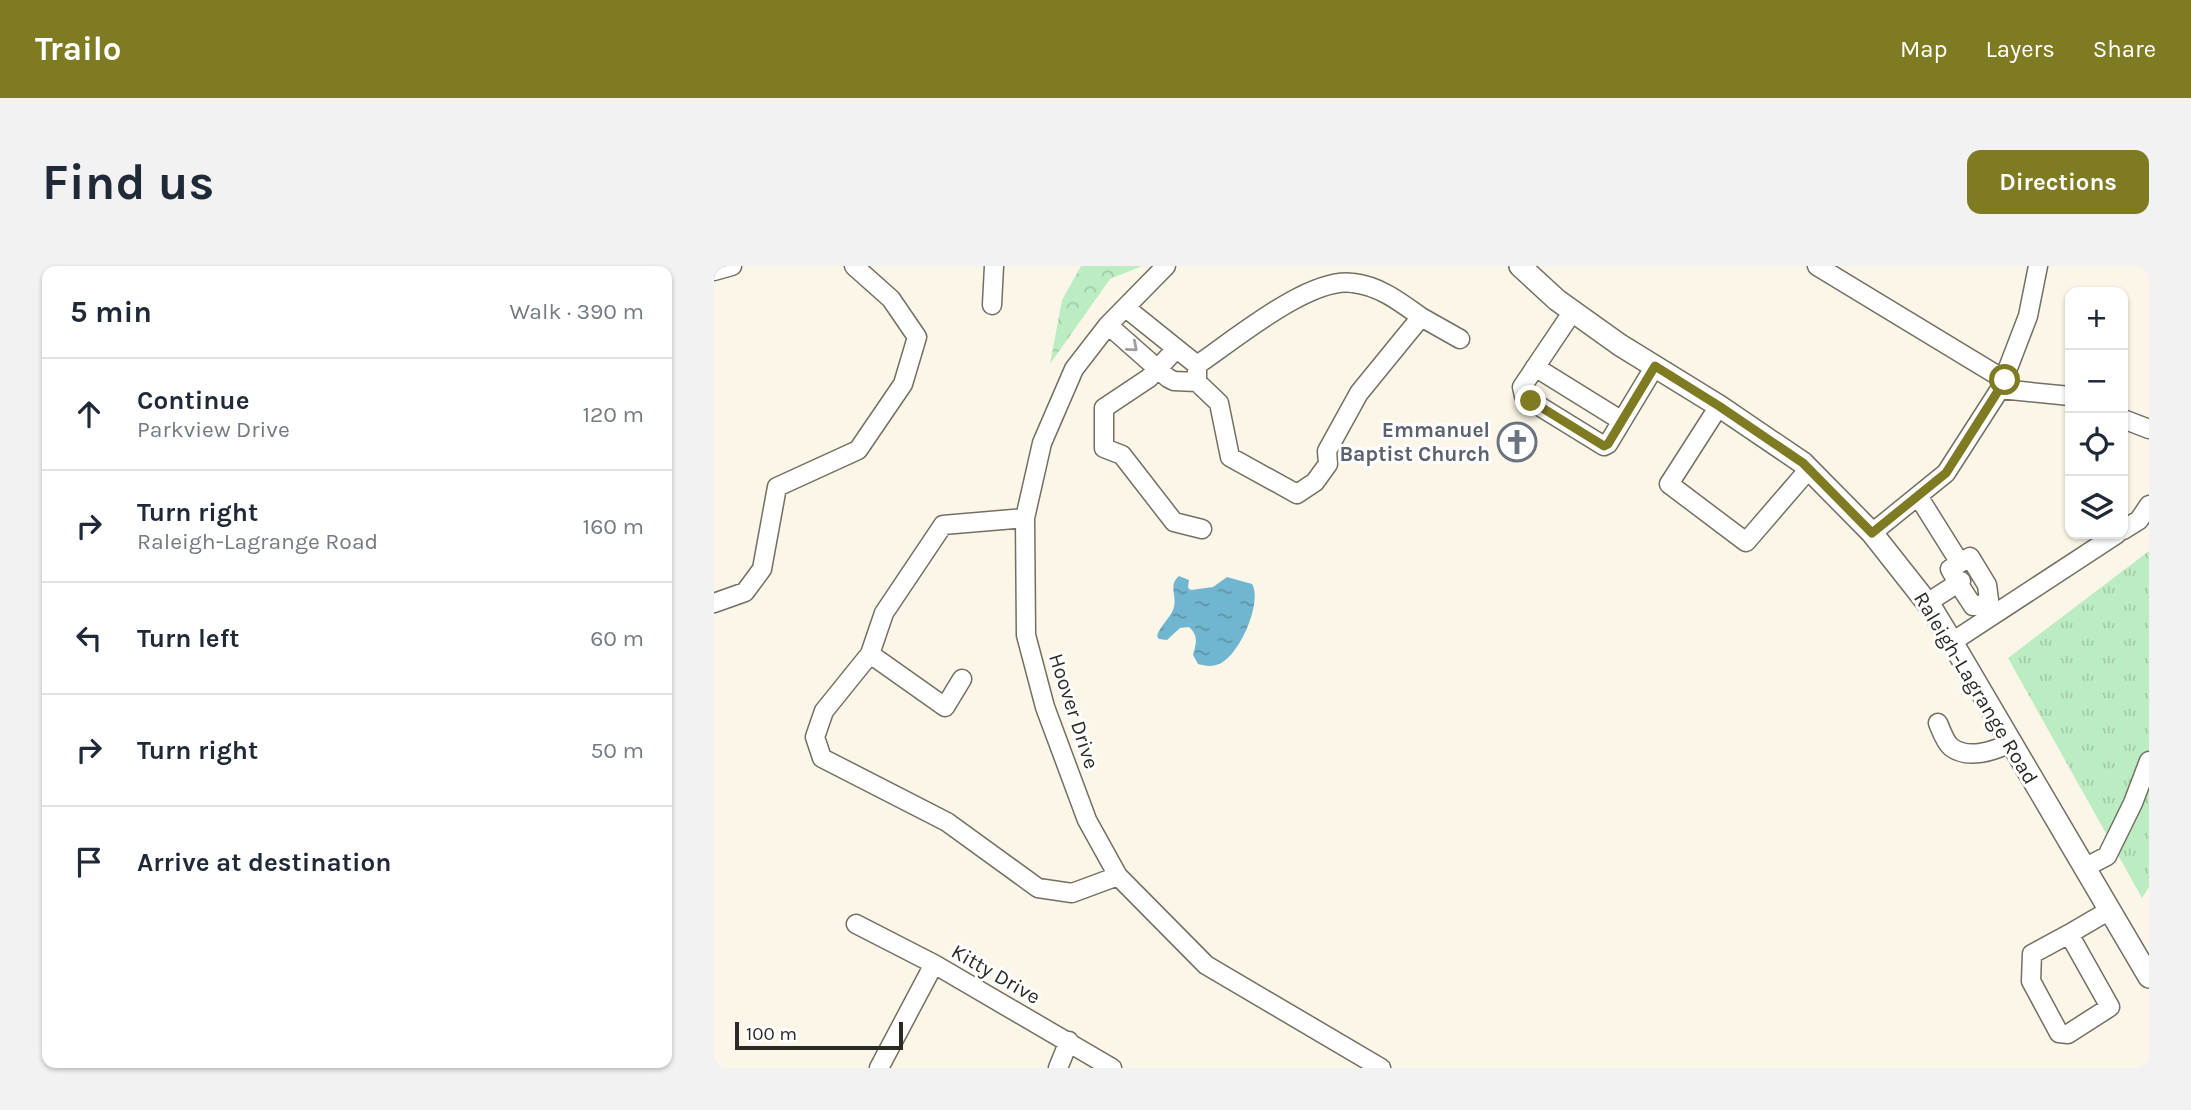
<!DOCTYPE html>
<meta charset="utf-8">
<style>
:root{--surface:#fff;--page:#f2f2f3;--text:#1f2937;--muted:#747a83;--line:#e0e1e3;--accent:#7e7b22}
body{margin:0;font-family:Karla,sans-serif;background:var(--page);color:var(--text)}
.controls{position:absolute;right:21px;top:21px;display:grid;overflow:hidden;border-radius:14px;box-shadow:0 2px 5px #0004}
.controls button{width:63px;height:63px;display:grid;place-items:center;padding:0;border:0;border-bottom:2px solid var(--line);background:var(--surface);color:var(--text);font:35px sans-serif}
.scale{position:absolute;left:21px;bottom:18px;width:168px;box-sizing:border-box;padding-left:7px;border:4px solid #2c2a25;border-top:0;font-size:19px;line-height:24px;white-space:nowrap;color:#2c2a25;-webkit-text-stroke:5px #fff;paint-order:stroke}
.stop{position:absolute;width:21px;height:21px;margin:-16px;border:5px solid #7e7b22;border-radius:50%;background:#fff}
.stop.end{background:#7e7b22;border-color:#fff;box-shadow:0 2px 7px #0008}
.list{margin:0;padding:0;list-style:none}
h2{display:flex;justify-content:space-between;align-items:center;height:91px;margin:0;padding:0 28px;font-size:30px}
h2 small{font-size:23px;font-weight:400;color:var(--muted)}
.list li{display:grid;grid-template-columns:46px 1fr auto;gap:21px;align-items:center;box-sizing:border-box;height:112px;padding:0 28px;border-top:2px solid var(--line)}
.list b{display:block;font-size:26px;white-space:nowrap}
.list p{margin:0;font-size:23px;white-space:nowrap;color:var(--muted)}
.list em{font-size:23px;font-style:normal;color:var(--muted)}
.icon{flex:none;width:38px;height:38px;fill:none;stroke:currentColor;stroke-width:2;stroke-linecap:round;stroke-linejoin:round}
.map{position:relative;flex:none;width:1435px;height:802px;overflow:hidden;border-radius:14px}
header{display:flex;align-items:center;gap:42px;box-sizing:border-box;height:98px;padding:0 35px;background:var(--accent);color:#fff}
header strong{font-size:33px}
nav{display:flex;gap:38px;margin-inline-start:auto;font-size:24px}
.intro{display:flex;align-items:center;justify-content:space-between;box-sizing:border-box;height:168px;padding:0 42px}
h1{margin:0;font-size:49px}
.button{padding:18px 32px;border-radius:14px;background:var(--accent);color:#fff;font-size:24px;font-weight:700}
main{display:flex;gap:42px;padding:0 42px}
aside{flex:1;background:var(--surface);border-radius:14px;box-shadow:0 2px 5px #0004}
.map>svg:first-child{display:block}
</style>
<header>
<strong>Trailo</strong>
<nav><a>Map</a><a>Layers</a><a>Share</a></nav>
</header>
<div class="intro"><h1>Find us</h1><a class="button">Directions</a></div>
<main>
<aside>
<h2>5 min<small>Walk · 390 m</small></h2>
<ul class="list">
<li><svg class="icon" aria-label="ahead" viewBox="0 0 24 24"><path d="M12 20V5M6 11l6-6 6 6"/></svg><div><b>Continue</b><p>Parkview Drive</p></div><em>120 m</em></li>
<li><svg class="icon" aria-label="right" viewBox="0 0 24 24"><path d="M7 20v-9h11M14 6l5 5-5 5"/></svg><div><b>Turn right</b><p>Raleigh-Lagrange Road</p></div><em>160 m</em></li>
<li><svg class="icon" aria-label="left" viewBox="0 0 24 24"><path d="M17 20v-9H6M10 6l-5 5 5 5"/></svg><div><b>Turn left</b></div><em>60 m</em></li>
<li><svg class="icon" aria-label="right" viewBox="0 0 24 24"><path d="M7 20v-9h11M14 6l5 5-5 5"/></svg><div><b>Turn right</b></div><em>50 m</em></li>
<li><svg class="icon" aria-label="arrive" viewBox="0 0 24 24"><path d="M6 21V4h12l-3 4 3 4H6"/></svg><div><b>Arrive at destination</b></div></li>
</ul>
</aside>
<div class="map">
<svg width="1435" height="802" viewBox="0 0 1435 802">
<defs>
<pattern id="forest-crowns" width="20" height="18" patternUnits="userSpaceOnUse" patternTransform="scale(1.75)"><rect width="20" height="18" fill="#bcecc1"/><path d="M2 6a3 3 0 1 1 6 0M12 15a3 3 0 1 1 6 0" fill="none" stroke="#a2cba6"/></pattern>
<pattern id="park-tufts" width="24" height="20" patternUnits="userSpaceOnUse" patternTransform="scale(1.75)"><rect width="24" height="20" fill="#bcecc1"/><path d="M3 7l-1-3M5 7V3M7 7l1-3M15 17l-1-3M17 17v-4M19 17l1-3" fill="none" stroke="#a2cba6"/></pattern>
<pattern id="water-ripples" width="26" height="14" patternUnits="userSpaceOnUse" patternTransform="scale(1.75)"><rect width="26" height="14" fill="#71b6d0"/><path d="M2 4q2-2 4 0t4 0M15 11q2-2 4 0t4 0" fill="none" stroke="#5d94a9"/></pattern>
</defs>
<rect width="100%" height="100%" fill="#fbf6e7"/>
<!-- forest -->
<path fill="url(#forest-crowns)" d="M367 0H428L396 13 336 98 348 34Z"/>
<!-- park -->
<path fill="url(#park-tufts)" d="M1435 285V621L1428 632 1294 392Z"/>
<!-- water -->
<path fill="url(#water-ripples)" d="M465 310 475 314 474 322 477 324 499 321 513 311 538 318C549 336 525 391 505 398 498 401 491 400 484 398L479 389C482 378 485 370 475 361L466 362 453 374 445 373 443 370C446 359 457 352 460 341 463 329 454 319 465 310Z"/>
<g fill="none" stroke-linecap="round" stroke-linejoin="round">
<defs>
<path id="minor" d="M452 0 394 59 360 103 328 177 311 252 312 369 331 441 373 554 404 610 492 699 667 802
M1103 0 1291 114
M0 5 18 0
M278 39 280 0
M412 42 483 99C519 75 596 10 639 17 666 20 686 36 707 51L645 127 613 185 614 198 601 216 583 228 516 191 505 137 483 116V99
M859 45 808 121 810 130 817 135 890 180 894 178 941 100
M707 51 746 73
M394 59 454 112 460 115 483 116
M462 83 435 112 390 142V182L408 189 460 256 488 263
M821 101 908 155
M1286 123 1356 130
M1005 140 955 218 1032 276 1095 203
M1409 153 1435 163
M1204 230 1246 297
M311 252 229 259 170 347 156 388 110 445 101 471 108 492 233 556 324 622 358 627 404 610
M1409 264 1425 254 1435 239
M1158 267 1232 207 1286 123 1314 50 1324 0
M1247 315 1244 317 1259 340H1264L1270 337 1275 347
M0 337 31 326 48 303 63 221 144 184 189 118 203 71 177 33 140 0
M1213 337 1244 317 1236 303 1256 291 1273 319 1275 334 1270 337
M1238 376 1403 268
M156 388 231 441 248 413
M1224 457C1227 464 1231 476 1237 481 1254 494 1280 485 1296 477
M1370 602 1393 590 1419 537 1435 495
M142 658 220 698 398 802
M1355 668 1318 688 1317 715 1345 767 1354 768 1396 741 1355 668 1396 644
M165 802 220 698
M344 802 355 775"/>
<path id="major" d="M806 0 843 34 906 79 1005 140 1089 197 1158 267 1218 343 1238 376 1435 711"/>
</defs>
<!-- minor casing -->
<use href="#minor" stroke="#736f62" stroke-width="21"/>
<!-- major casing -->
<use href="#major" stroke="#736f62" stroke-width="24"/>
<!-- minor -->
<use href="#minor" stroke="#fff" stroke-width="18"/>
<!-- major -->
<use href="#major" stroke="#fff" stroke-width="21"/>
</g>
<!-- one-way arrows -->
<defs><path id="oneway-chevron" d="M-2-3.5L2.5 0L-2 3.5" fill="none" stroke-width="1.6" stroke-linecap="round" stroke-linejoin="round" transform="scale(1.75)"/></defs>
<use stroke="#a09f9d" href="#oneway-chevron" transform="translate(419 81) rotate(41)"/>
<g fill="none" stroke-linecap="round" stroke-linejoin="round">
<!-- route -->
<path stroke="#7e7b22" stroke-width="9" d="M817 135 890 180 894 178 941 100 1005 140 1089 197 1158 267 1232 207 1291 114"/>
</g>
<!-- icons -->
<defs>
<symbol id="church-ring" viewBox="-11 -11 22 22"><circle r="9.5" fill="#fff" stroke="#6b7280" stroke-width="1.5"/><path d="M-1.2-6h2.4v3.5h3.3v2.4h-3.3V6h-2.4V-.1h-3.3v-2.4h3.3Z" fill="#6b7280"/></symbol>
</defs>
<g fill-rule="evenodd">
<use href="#church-ring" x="781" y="154" width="44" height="44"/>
</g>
<g text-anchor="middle" stroke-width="6" stroke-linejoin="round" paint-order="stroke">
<!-- worship labels -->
<g font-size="21" font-weight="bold" fill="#5b616d" stroke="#fff" text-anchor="end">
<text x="776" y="171">Emmanuel<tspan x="776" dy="24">Baptist Church</tspan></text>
</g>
<!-- street labels -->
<g font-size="21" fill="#2c2a25" stroke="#fff">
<text transform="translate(1262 422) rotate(59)" y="7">Raleigh-Lagrange Road</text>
<text transform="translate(360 445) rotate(72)" y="7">Hoover Drive</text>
<text transform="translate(282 708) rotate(30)" y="7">Kitty Drive</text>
</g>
</g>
</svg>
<div class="controls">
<button>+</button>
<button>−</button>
<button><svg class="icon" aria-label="locate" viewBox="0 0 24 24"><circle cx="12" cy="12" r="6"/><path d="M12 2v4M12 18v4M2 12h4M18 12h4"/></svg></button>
<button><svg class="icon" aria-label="layers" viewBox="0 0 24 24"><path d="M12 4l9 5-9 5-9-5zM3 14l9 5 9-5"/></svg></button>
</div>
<div class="scale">100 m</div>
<div class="stop" style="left:1291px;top:114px"></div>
<div class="stop end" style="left:817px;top:135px"></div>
</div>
</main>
